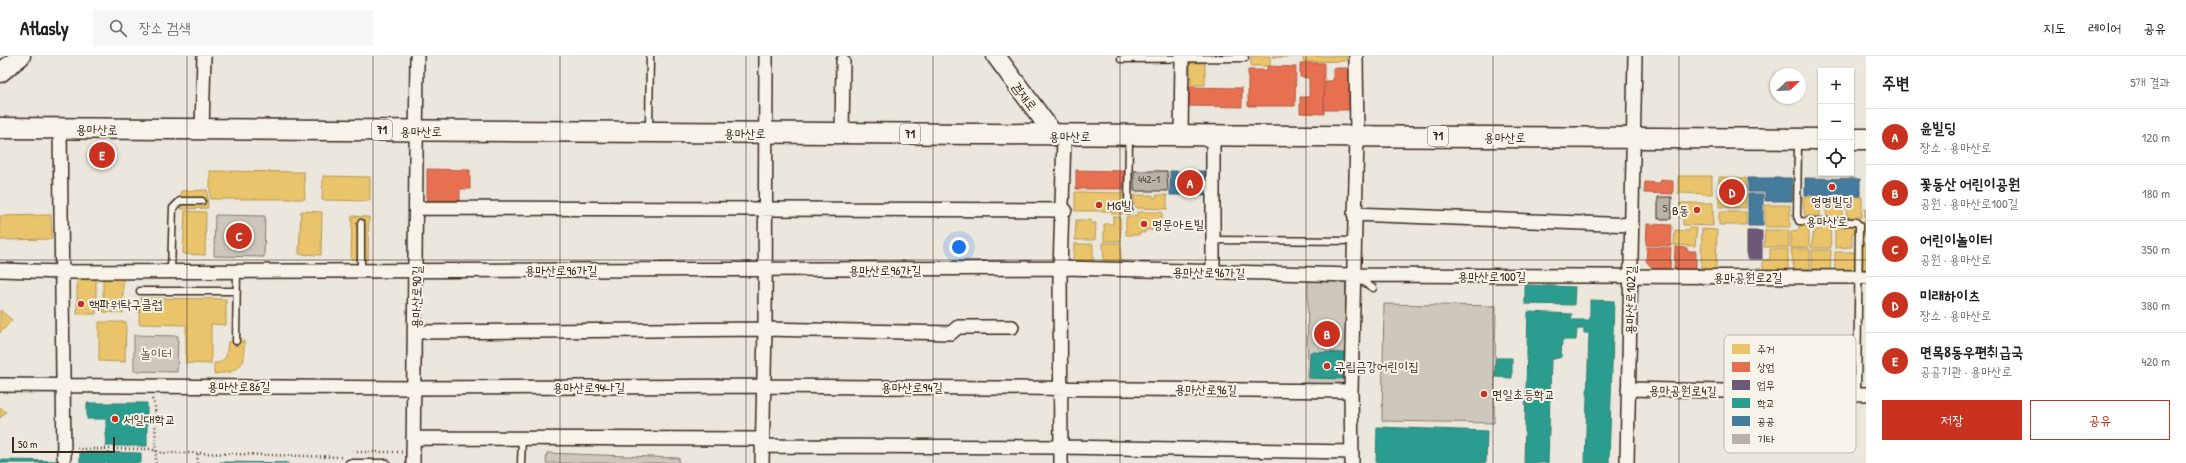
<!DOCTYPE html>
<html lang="ko">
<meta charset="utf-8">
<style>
:root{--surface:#fff;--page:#f6f6f6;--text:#222;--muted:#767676;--line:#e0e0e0;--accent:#c8321e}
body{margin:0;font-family:"Patrick Hand","Poor Story",sans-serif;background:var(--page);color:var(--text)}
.controls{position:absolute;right:12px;top:12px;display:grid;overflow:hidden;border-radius:0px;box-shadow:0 1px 3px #0004}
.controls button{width:36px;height:36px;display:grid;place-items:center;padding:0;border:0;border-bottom:1px solid var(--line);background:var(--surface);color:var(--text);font:20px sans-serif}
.compass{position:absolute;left:1770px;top:12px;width:36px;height:36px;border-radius:50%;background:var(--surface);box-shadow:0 1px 3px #0004;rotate:67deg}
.scale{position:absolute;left:12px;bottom:10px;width:103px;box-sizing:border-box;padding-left:4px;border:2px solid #3b2a1e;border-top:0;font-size:11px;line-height:14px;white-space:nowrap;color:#3b2a1e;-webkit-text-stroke:3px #f7f3e8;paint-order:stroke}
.you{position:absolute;left:959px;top:191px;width:14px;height:14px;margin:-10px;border:3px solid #fff;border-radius:50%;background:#1a73e8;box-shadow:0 0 0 6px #1a73e833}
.badge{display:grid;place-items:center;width:26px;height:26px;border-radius:50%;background:var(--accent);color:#fff;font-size:13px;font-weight:700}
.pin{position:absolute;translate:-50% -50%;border:2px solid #fff;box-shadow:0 1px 4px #0006}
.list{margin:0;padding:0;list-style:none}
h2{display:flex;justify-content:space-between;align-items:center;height:52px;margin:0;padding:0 16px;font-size:17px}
h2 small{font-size:13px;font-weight:400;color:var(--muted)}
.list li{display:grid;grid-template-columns:26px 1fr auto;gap:12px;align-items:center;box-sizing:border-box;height:56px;padding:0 16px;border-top:1px solid var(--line)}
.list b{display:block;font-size:15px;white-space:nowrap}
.list p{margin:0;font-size:13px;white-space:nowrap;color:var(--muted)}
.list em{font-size:13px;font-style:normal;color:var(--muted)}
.actions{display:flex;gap:8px;padding:12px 16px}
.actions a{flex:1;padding:9px 0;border:1px solid var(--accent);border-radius:0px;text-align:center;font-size:14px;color:var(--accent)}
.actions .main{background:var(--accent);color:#fff}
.icon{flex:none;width:22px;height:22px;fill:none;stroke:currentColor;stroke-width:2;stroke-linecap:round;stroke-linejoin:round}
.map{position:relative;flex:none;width:1866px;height:407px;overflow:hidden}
header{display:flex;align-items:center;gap:24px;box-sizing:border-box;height:56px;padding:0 20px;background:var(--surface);border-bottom:1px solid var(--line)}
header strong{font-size:19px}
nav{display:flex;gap:22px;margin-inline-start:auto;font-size:14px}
.search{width:280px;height:36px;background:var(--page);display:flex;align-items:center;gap:10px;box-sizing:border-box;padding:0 14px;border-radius:0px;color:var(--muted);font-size:15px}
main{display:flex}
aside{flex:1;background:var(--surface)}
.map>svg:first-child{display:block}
</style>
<header>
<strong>Atlasly</strong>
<div class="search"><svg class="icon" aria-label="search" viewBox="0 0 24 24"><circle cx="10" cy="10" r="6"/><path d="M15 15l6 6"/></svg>장소 검색</div>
<nav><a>지도</a><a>레이어</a><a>공유</a></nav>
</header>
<main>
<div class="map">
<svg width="1866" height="407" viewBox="0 0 1866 407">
<rect width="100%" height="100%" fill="#ece7dc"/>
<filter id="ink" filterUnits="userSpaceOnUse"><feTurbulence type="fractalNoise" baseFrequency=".025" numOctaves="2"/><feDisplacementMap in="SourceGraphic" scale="8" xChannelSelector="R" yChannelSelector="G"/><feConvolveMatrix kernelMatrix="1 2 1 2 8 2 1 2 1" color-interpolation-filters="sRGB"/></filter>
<g filter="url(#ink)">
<!-- green -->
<path fill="#cec8bc" stroke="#84796d" d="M215 159 265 160 264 201 214 200Z
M1308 225H1346L1345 331H1307Z
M1384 248 1496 250 1494 367 1382 365Z
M134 279 178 280 177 316 134 315Z
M547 397 679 402V407H546Z"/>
<!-- homes -->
<path fill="#e9c46a" stroke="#b59653" d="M1251 0H1270V10H1251Z
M1272 0H1296V1H1272Z
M1302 0H1347V2L1345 5 1304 6Z
M1190 7H1205V29H1191Z
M210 115 304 116 305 143H210Z
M323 120 370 121V145L322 144Z
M1678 120H1712V138L1678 137Z
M1719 121 1746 122V152L1719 151Z
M207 134 208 152 181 153V135Z
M1075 136 1123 137V158H1112V155H1075Z
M1134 139H1153V142H1156V139H1167V153L1137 152 1134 149Z
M1802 141H1820V160H1805Z
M1824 141H1842V161H1827Z
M1844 141H1862V161H1847Z
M1680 147H1713V170L1683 169V162H1680Z
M1765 149H1790V171H1765Z
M1865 153H1866V182L1865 179H1861V166H1865Z
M185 155 206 156 205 199 183 198Z
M301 155 322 156 321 199 299 198Z
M1137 156H1162V174H1145V177H1139V179H1126V161L1137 159Z
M1719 156H1746V169H1719Z
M51 159 52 183 0 184V160Z
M352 160 369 161 368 204 351 203Z
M1113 161H1120L1121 185H1104V168H1113Z
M1076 164H1091V167H1096L1095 184H1075Z
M1845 168H1856V177H1852V191L1835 192V172H1845Z
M1799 170H1809V191L1791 192V175L1799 174Z
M1822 170H1830L1831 192H1811L1814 174H1822Z
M1689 172H1697L1695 190 1674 189 1675 174 1689 175Z
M1702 173 1717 174 1716 214 1701 213Z
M1765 174H1789V191H1764Z
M1103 187H1121V209H1104Z
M1860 187H1866V215H1863V200L1860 199Z
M1074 188H1093V210H1079L1073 203Z
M1770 193H1788V214L1763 213V204H1770Z
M1791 193H1810V213H1794Z
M1812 194H1831L1830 216H1818V213H1812Z
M1835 196H1855V216H1835Z
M96 218V258H77V222Z
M103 219H123V257L103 256Z
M140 242 226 243V269L211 268V308L186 307V269L139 268Z
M0 254 12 264 0 277Z
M99 266H126L125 306 99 305Z
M244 285V304L240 310 231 316 214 318V307H219L226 301 228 286Z
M0 351 6 356 0 362Z"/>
<!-- shops -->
<path fill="#e76f51" stroke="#b35a42" d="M1300 7H1324V58L1300 57V41H1309V22L1300 21Z
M1267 10 1296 11 1295 50H1248V14H1267Z
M1333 12H1351V54H1324L1325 25H1333Z
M1188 31 1242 32V51L1188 50Z
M427 113 470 114V133H460V149L427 148Z
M1076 114 1124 115V133H1076Z
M1661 124 1673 125V138L1644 137 1645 126 1660 127Z
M1647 168 1672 169 1671 190 1646 189Z
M1647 191 1671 192 1670 213H1653L1646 205Z
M1675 191 1687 192V195H1696V214H1674Z"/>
<!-- offices -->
<path fill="#6d597a" stroke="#5e4b5e" d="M1747 175H1762V203H1747Z"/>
<!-- schools -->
<path fill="#2a9d8f" stroke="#2f7a6d" d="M1525 229 1575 231 1574 249 1525 248Z
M1590 244 1614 245 1609 407H1585L1589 277H1584V273H1577L1576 284H1562L1561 301 1551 304 1548 407H1524L1528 256 1572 258 1571 264H1590Z
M1310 296 1345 297 1344 323 1309 322Z
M1496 302H1512V322L1495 321Z
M87 347H147V390H106V363H87Z
M1377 371 1487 375 1486 407H1376Z
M80 396 141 397V407H80Z
M0 404 63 405V407H0Z
M220 406 288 407H220Z"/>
<!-- public -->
<path fill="#457b9d" stroke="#426377" d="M1170 115H1209V139H1170Z
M1748 122H1792V145H1765V136H1748Z
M1805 122 1860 123V140L1805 139Z
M1748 138H1763V170H1748Z"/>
<!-- building -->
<path fill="#bab2a7" stroke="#3b2a1e" d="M1134 115H1167L1168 135H1134Z
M1658 141H1672L1671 163H1658Z"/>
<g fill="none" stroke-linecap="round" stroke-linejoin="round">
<defs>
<path id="service" d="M1121 3 1245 2
M649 72 650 0
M1798 85 1797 160 1799 165 1856 166 1859 169 1857 338
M1128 154 1129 82
M1213 184 1353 185
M361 214V167
M171 215 173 152 180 145H202
M1356 221 1373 232
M140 235H237
M236 285 237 214
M349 407H386
M521 407 522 383"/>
<path id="minor" d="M60 72 64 401
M202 74 204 0
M842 78 843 5
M1181 80 1182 0
M416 152 1065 154
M1354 158 1632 169
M0 214 62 216 1064 212 1353 219 1866 221
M1213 216V80
M416 276 765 273 951 277 958 271H1012
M0 329 414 332 763 330 1351 335
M1628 333 1866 338
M413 382 762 383
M762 390 1061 391 1352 396
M413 407 417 0
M762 407 765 273 766 0
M1061 407 1060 216 1064 80
M1352 407 1351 335 1357 80 1356 0
M1627 407 1635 0"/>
<path id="secondary" d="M996 0 1055 80
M0 17 21 0"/>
<path id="primary" d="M0 72 1821 83
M1851 83H1866"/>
</defs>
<!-- service casing -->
<use href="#service" stroke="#3b2a1e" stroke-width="9"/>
<!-- minor casing -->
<use href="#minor" stroke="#3b2a1e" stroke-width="16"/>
<!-- secondary casing -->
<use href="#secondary" stroke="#3b2a1e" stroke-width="21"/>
<!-- primary casing -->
<use href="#primary" stroke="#3b2a1e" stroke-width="23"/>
<!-- path -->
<path stroke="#3b2a1e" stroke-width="2.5" stroke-dasharray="1 3" stroke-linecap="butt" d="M152 343 155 350 156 407
M77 393H151L162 397H198
M353 396H402
M197 407 198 397 343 401"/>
<!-- service -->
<use href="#service" stroke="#f7f3e8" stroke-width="6"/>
<!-- minor -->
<use href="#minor" stroke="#f7f3e8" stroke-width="13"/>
<!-- secondary -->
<use href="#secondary" stroke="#f7f3e8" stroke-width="18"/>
<!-- primary -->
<use href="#primary" stroke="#f7f3e8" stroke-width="20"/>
</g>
</g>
<!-- grid -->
<path fill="none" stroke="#3b2a1e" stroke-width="1" stroke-opacity="0.55" d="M187 0V407M373 0V407M560 0V407M746 0V407M933 0V407M1120 0V407M1306 0V407M1493 0V407M1679 0V407M0 204H1866"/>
<!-- markers -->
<g fill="#c8321e" stroke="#f7f3e8" stroke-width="1.5">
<circle cx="1832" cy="131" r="4"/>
<circle cx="1099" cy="149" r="4"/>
<circle cx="1697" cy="154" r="4"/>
<circle cx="1144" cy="168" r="4"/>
<circle cx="81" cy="248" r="4"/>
<circle cx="1327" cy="310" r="4"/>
<circle cx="1484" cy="338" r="4"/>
<circle cx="115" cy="363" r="4"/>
</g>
<g text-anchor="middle" stroke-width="4" stroke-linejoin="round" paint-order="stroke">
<!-- number labels -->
<g font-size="11" fill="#5b4c40">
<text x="1149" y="127">442-1</text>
<text x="1665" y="156">5</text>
</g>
<!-- shield labels -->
<g fill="#f7f3e8" stroke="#73665b" stroke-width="1">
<rect x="372" y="64" width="20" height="20" rx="3"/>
<rect x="900" y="68" width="20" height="20" rx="3"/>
<rect x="1428" y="70" width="20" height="20" rx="3"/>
</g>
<g font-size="12" font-weight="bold" fill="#3b2a1e">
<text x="382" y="78">71</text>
<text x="910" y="82">71</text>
<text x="1438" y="84">71</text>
</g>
<!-- street labels -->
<g font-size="13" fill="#3b2a1e" stroke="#f7f3e8">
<text transform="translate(1025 40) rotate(53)" y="5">겸재로</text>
<text transform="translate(97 73) rotate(1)" y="5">용마산로</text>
<text x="421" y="80">용마산로</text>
<text x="745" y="82">용마산로</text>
<text x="1070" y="85">용마산로</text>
<text x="1505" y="86">용마산로</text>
<text x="1827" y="170">용마산로</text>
<text x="561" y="219">용마산로96가길</text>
<text x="885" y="219">용마산로96가길</text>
<text transform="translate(1209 216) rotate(1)" y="5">용마산로96가길</text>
<text x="1492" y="225">용마산로100길</text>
<text x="1748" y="226">용마공원로2길</text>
<text transform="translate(416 241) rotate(-89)" y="5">용마산로90길</text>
<text transform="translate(1630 244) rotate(-89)" y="5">용마산로102길</text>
<text x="239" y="335">용마산로86길</text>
<text x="589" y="336">용마산로94나길</text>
<text x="912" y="336">용마산로94길</text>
<text transform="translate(1206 333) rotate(1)" y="5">용마산로96길</text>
<text transform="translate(1683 334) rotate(1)" y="5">용마공원로4길</text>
</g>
<!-- poi labels -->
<g font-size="13" fill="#3b2a1e" stroke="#f7f3e8" text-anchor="start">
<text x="1832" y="150" text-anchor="middle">영명빌딩</text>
<text x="1107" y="154">MG빌</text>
<text x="1689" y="159" text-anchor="end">B동</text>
<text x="1152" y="173">명문아트빌</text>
<text x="89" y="253">핵파워탁구클럽</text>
<text x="1335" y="315">구립금강어린이집</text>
<text x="1492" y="343">면일초등학교</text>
<text x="123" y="368">서일대학교</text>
</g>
<!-- park labels -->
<g font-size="13" fill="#605246" stroke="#f7f3e8">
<text x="156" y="302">놀이터</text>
</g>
</g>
<!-- legend -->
<rect x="1724" y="279" width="132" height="118" rx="6" fill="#f7f3e8" stroke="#bfb7ab" stroke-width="1"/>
<rect x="1732" y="288" width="18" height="10" fill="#e9c46a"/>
<rect x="1732" y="306" width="18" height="10" fill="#e76f51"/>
<rect x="1732" y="324" width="18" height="10" fill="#6d597a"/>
<rect x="1732" y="342" width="18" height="10" fill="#2a9d8f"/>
<rect x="1732" y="360" width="18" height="10" fill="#457b9d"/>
<rect x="1732" y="378" width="18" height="10" fill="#bab2a7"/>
<g font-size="11" fill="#3b2a1e">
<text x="1757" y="297">주거</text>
<text x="1757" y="315">상업</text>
<text x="1757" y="333">업무</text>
<text x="1757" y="351">학교</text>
<text x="1757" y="369">공공</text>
<text x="1757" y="387">기타</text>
</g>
</svg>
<div class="controls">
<button>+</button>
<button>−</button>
<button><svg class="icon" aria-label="locate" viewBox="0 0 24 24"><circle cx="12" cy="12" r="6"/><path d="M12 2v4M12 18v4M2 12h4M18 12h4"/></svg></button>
</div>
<svg class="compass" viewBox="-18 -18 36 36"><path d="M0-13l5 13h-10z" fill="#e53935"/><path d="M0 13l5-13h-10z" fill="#767676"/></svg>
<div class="scale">50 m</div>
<div class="you"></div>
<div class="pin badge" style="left:1190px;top:127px">A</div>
<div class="pin badge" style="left:1327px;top:278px">B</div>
<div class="pin badge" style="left:239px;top:180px">C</div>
<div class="pin badge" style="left:1732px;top:136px">D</div>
<div class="pin badge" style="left:102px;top:99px">E</div>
</div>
<aside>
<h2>주변<small>5개 결과</small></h2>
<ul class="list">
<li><span class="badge">A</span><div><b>윤빌딩</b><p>장소 · 용마산로</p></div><em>120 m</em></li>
<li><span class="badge">B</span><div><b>꽃동산 어린이공원</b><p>공원 · 용마산로100길</p></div><em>180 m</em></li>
<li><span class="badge">C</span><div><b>어린이놀이터</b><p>공원 · 용마산로</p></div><em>350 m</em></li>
<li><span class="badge">D</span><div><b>미래하이츠</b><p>장소 · 용마산로</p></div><em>380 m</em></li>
<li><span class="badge">E</span><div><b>면목8동우편취급국</b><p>공공기관 · 용마산로</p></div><em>420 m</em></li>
</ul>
<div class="actions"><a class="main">저장</a><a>공유</a></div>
</aside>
</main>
